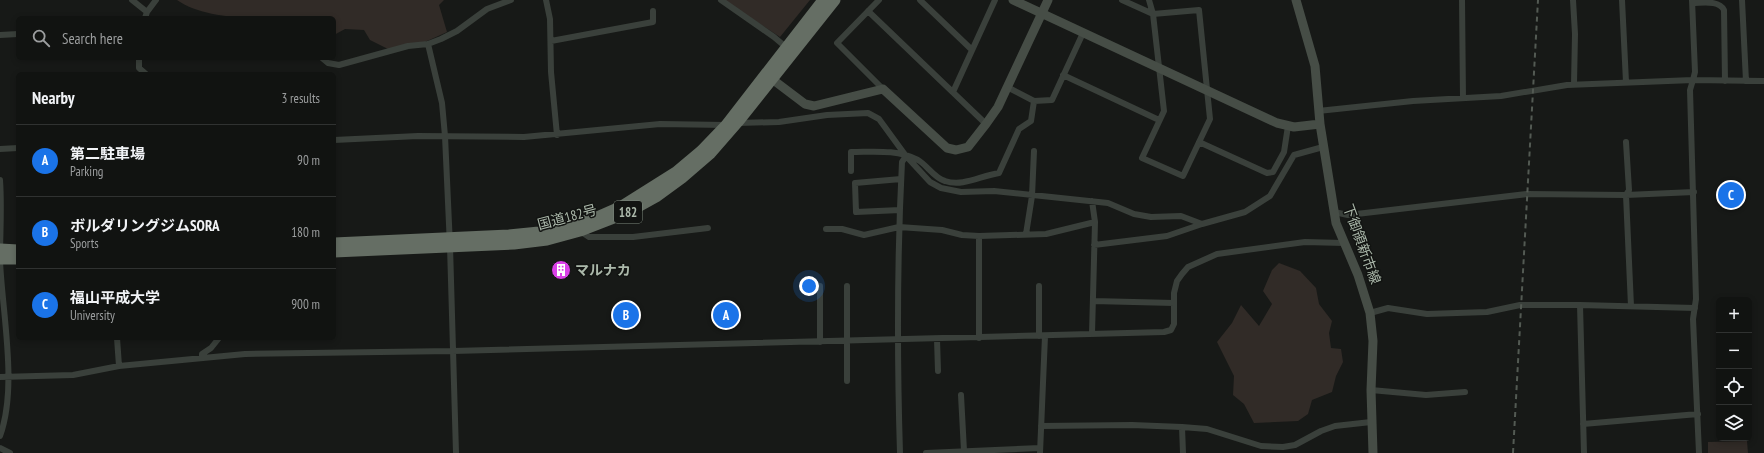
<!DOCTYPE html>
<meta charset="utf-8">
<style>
:root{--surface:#111311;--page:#1a1c1a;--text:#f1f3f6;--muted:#9c9e9f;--line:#303231;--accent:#1a73e8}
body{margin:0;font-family:"PT Sans Narrow","Noto Sans JP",sans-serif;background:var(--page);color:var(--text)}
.controls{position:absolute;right:12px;bottom:12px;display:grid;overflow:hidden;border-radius:6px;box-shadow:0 2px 6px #0003}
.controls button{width:36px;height:36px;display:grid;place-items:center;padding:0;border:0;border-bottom:1px solid var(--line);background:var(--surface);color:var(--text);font:20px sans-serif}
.you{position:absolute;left:809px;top:286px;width:14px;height:14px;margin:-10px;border:3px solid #fff;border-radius:50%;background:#1a73e8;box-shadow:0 0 0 6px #1a73e833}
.badge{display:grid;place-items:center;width:26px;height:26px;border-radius:50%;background:var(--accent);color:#fff;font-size:13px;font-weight:700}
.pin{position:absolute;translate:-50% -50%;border:2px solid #fff;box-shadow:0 1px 4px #0006}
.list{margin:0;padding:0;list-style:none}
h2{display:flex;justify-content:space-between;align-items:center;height:52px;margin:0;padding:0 16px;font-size:17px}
h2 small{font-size:13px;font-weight:400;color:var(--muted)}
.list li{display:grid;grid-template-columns:26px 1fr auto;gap:12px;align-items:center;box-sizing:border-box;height:72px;padding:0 16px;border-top:1px solid var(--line)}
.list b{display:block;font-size:15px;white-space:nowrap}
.list p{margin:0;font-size:13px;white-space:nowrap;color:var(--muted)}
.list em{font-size:13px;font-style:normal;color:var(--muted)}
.icon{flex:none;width:22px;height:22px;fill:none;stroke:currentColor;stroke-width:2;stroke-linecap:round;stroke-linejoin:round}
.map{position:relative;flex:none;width:1764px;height:453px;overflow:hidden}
.search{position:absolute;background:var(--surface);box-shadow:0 2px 6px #0003;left:16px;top:16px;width:320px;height:44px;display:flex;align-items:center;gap:10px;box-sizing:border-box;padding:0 14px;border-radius:6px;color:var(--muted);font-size:15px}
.panel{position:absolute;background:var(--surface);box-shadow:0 2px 6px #0003;left:16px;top:72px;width:320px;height:268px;border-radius:6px}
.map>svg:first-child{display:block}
</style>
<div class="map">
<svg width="1764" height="453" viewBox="0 0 1764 453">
<rect width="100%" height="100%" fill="#171917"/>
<!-- green -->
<path fill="#312b27" d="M177 0H444L439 5 447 32 425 42 388 49 370 40 364 30 345 29 334 35V18C292 18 212 25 177 0Z
M723 0H810L780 37Z
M1279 263 1300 271 1316 288 1319 304 1332 321 1329 333 1331 348 1341 349 1343 362 1336 376 1332 392 1312 400 1308 414 1298 421 1254 423 1244 404 1233 395 1234 376 1217 342 1232 323 1241 305 1259 326 1272 304 1263 291 1272 270Z
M1747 441 1748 453H1708V442Z"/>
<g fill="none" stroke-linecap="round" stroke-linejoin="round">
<!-- street -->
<path stroke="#3a403b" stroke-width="6" d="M132 0 147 12 145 18
M546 0 550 19 551 72 557 135
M721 0 774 37 787 48
M879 0 837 43 883 89
M920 0 971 49
M1122 0 1153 14 1199 10 1210 119 1183 176 1142 158 1164 111 1153 14 1149 0
M1462 0 1463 98
M1573 0 1575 34 1574 84
M1622 0 1626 82
M1742 0 1746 81
M1693 3C1703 3 1719 0 1724 10L1725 81
M868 11 986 124
M147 12 156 0
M0 35 18 34
M551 41 653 22V11
M428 44 442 103 445 136 450 246 456 453
M139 58V68L146 74
M322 58 328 63 339 65 408 46 428 44 441 39 457 31 487 9 511 0
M1063 75 1159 120
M1007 87 1034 101 1052 100 1083 33
M953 92 995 0
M1318 111 1413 101 1501 96 1567 85 1693 80 1695 72 1692 0
M737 123 779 122 827 115 868 113 879 119 906 156 930 182 941 188 961 192 994 191 1108 203 1134 214 1151 217 1181 216 1202 224 1245 212 1270 196 1294 155 1323 147
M334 140 418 136 524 137 660 124 726 125
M1199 142 1267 173 1273 172 1284 152 1288 126
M1626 142 1629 190 1626 195 1631 306
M0 149 18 148
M851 171V152C874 152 896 149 918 160 927 165 934 178 945 181 963 187 980 176 999 173L1019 129 1031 121 1034 101
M0 180C2 207 0 233 0 260 2 312 18 387 0 436
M1092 201 1095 222 1092 334
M900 210 856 212 855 183 901 179
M1334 212 1348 215 1527 194 1626 195 1694 192
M826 229H842L864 235 899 227 942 230 962 235 979 236 1046 234 1095 222
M580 231 589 237H633L708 228
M1026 234 1032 196 1034 151
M1094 245 1167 236 1202 224
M1093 301 1174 303
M1580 305 1584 453
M1370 313 1388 308 1427 314 1487 312 1520 305H1580L1695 308
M1039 336V286
M117 338 119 366
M979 338V236
M937 339 938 371
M820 342V286
M202 358V354L211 348 219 338
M0 377 73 375 119 366 245 354 453 351 1164 332 1171 330 1174 324V293L1177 281 1182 274 1188 267 1217 254 1305 242 1344 243
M847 381V286
M1371 390 1426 395 1465 392
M961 395 964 451
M1583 424 1698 414
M1041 426 1132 425 1182 427 1207 429 1261 446 1283 447 1295 445 1321 431 1335 426 1371 422
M1182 427 1183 453
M0 448 10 453
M900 453C897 356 897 259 902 162L906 156
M926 453 1040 448
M1040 453 1045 336
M1699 453 1693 319 1696 299 1690 90 1693 80 1764 81"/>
<!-- secondary -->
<path stroke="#464d46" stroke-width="9" d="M1013 0 1277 123 1294 127 1320 124
M1296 0 1315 66 1320 124 1336 223 1358 275 1370 313 1373 341 1371 390 1373 453
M768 76 805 104 814 106 883 89 947 148 956 150 968 147 986 124 998 107 1048 0"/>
<!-- highway -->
<path stroke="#656e64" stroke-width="11" d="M334 243 509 235 539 232 567 226 597 217 622 206 676 172 701 151 726 125 823 0
M0 249 18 250
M334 252 514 244 547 240 580 231 629 212 656 197 682 178 711 153 738 122 835 0
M0 259H18"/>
<!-- rail -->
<path stroke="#535a53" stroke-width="2" stroke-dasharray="5 4" stroke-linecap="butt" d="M1513 453 1538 0"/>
</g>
<!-- icons -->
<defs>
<symbol id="building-disc" viewBox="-11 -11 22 22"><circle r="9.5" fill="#da41e7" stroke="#121412"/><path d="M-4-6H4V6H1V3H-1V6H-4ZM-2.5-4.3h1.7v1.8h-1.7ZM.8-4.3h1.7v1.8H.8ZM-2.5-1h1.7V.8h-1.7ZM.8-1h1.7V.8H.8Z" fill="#fff"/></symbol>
</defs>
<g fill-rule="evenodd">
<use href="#building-disc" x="550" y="259" width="22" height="22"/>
</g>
<g text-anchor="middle" stroke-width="3" stroke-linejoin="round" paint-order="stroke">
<!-- shield labels -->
<rect fill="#121412" stroke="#7d877c" stroke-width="1" x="614" y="201" width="28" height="22" rx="3"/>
<g font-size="13" font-weight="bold" fill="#abb8aa">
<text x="628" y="217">182</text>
</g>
<!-- street labels -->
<g font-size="14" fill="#abb8aa" stroke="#121412">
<text transform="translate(567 217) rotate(-15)" y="5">国道182号</text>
<text transform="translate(1362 244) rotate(70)" y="5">下御領新市線</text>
</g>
<!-- poi labels -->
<g font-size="14" font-weight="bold" fill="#abb8aa" stroke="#121412" text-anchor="start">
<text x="575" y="275">マルナカ</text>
</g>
</g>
</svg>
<div class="controls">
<button>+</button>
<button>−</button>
<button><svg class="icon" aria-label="locate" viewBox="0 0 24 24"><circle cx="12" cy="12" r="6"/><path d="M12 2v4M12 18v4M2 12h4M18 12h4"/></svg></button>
<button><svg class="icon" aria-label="layers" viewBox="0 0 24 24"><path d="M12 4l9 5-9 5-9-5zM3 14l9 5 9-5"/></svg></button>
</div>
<div class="you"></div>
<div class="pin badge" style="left:726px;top:315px">A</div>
<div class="pin badge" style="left:626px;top:315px">B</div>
<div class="pin badge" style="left:1731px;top:195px">C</div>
<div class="search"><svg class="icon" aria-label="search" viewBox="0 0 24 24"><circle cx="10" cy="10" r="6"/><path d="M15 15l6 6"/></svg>Search here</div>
<section class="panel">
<h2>Nearby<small>3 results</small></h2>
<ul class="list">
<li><span class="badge">A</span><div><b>第二駐車場</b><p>Parking</p></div><em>90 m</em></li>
<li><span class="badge">B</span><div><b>ボルダリングジムSORA</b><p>Sports</p></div><em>180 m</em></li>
<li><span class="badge">C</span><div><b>福山平成大学</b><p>University</p></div><em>900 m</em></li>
</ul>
</section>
</div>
